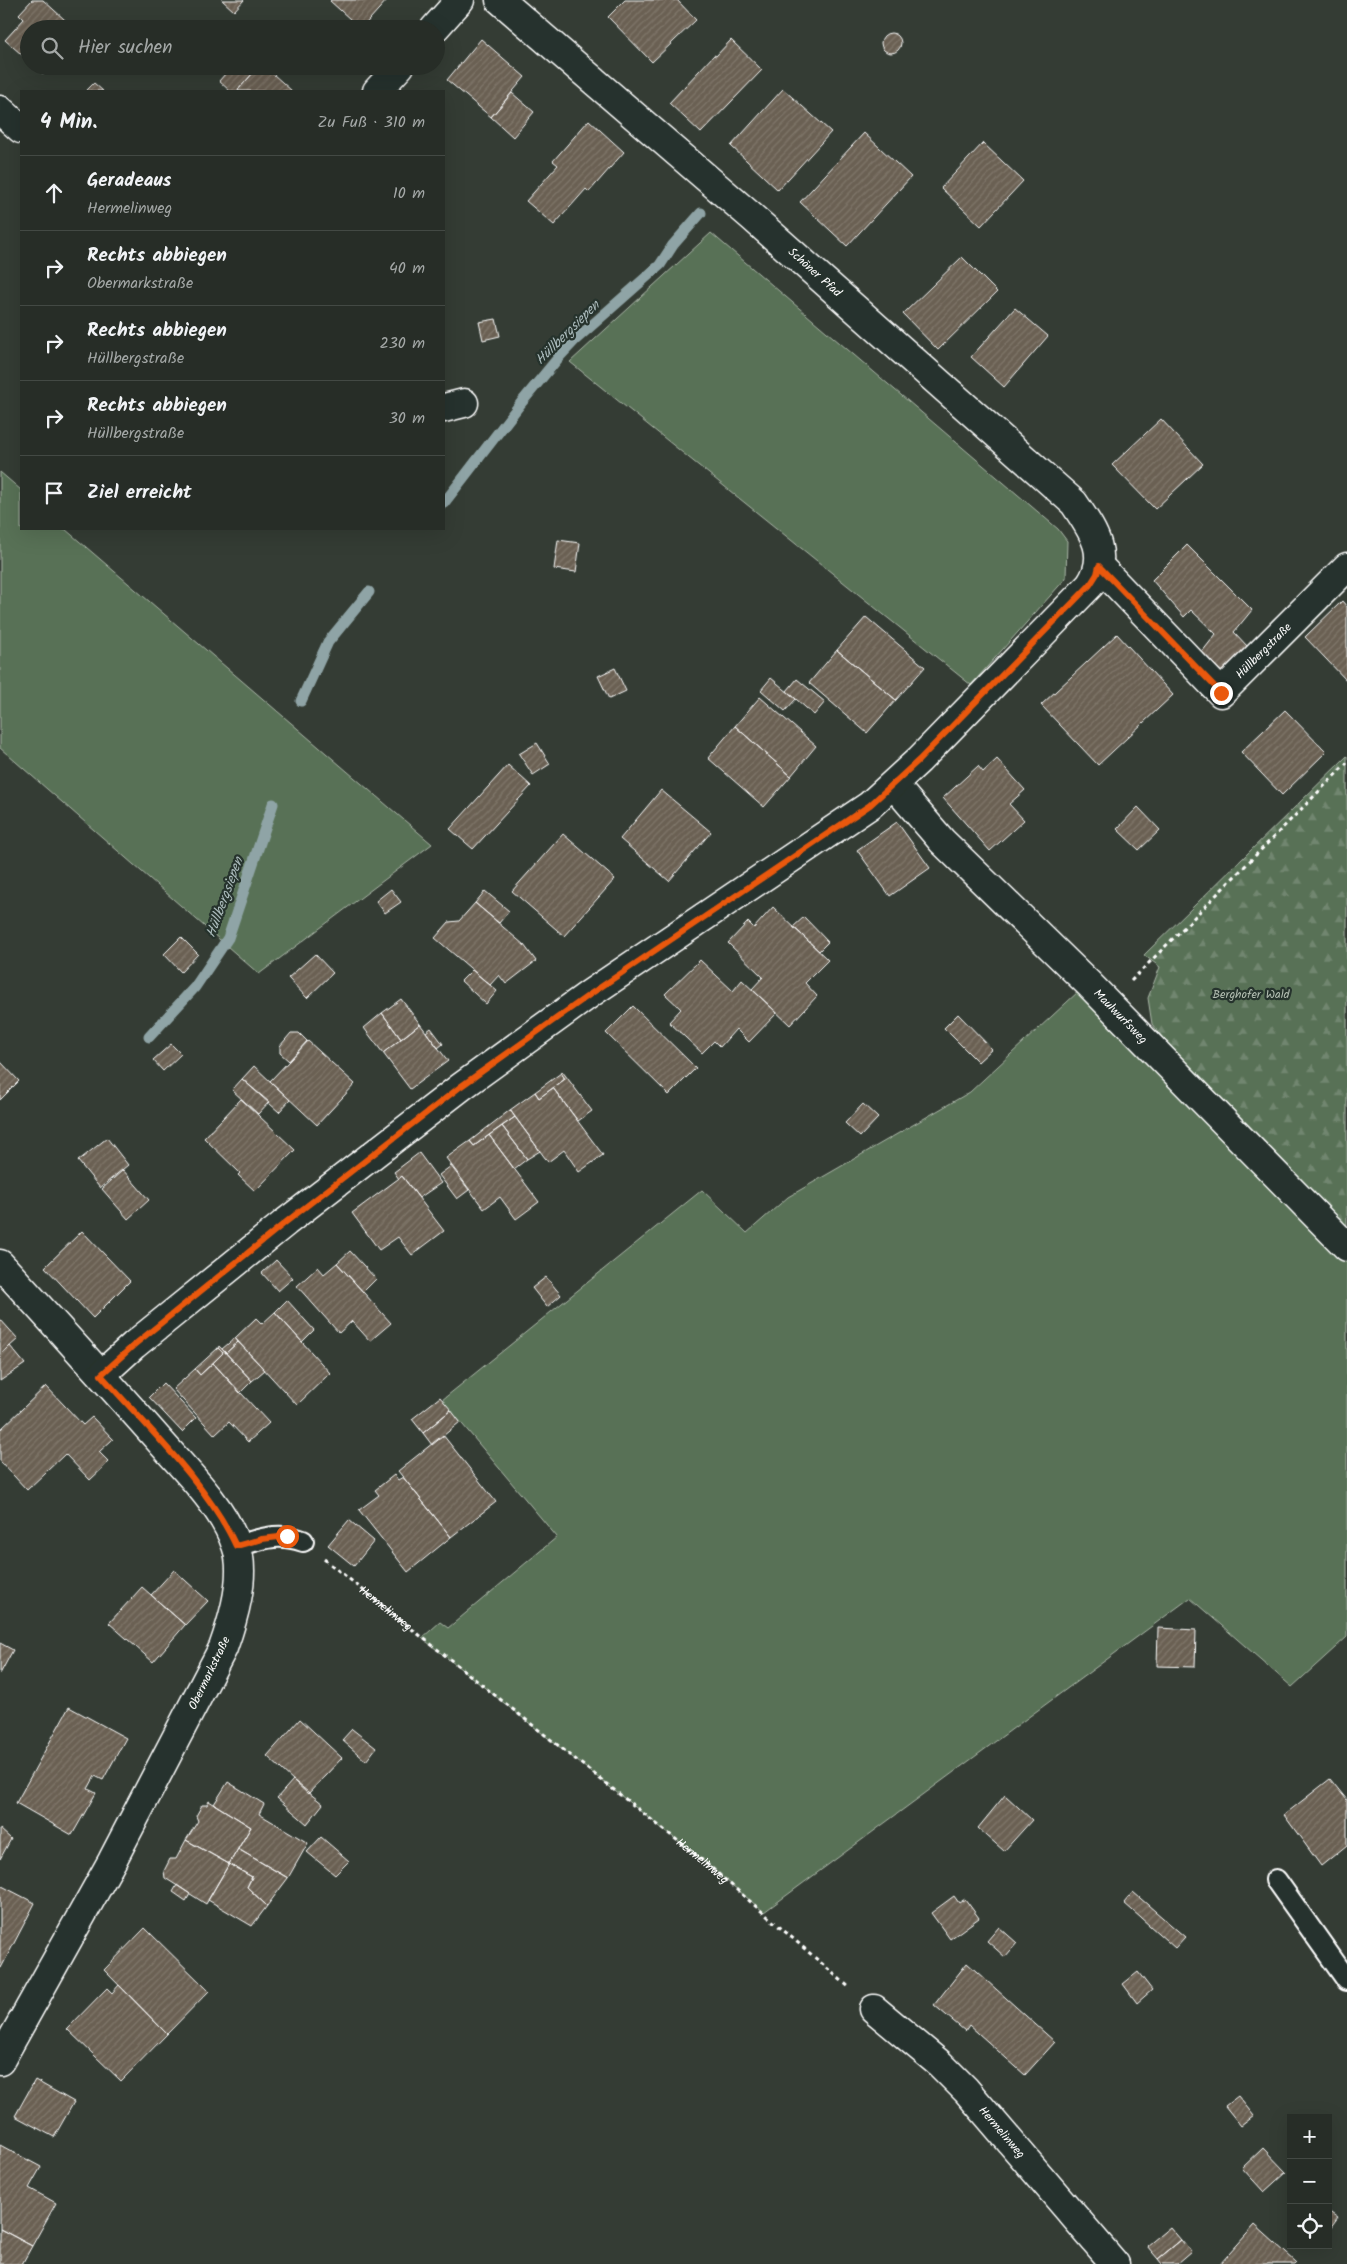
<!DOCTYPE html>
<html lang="de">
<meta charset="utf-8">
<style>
:root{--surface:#272d27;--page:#333933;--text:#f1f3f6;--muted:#a4a8a7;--line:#434944}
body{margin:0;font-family:Kalam,sans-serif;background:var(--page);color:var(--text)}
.controls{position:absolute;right:15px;bottom:15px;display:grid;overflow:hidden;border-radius:0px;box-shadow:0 5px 20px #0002}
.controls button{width:45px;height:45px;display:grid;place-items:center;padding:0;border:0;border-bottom:1px solid var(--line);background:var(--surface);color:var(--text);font:25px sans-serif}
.stop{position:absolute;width:15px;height:15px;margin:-11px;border:4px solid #ea580c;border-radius:50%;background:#fff}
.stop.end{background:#ea580c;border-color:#fff;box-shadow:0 1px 5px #0008}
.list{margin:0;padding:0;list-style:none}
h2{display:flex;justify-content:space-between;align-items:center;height:65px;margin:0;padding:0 20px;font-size:21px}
h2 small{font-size:16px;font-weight:400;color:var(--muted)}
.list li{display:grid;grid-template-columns:32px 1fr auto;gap:15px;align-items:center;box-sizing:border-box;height:75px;padding:0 20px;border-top:1px solid var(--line)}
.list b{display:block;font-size:19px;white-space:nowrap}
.list p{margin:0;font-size:16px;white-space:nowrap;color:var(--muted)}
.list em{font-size:16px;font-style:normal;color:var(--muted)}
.icon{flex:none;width:28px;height:28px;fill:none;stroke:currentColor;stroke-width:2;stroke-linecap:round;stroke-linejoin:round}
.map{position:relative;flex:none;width:1347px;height:2264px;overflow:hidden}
.search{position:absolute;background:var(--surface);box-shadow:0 5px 20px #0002;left:20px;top:20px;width:425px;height:55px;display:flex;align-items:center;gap:12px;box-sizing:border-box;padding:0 18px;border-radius:28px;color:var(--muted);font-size:19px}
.panel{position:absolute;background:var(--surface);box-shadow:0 5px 20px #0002;left:20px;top:90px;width:425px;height:440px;border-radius:0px}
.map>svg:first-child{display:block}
</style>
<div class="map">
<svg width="1347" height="2264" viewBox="0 0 1347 2264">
<defs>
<pattern id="forest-firs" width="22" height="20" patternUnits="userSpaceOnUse" patternTransform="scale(1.25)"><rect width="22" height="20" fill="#587156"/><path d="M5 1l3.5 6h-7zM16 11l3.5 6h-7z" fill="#71866f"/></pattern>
<pattern id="building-hatch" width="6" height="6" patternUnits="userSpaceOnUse" patternTransform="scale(1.25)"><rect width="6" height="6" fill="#6a6052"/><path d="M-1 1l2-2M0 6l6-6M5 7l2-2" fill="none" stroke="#80786c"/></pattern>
</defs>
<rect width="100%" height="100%" fill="#343c34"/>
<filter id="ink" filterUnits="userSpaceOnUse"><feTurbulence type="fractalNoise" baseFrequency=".02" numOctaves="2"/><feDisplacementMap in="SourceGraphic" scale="10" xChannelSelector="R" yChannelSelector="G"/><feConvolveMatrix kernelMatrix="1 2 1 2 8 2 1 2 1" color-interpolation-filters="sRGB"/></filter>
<g filter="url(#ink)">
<!-- green -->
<path fill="#587156" stroke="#acb8aa" d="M711 233 1058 529 1067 541 1066 578 971 685 570 362Z
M0 472 21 490V529H65L432 844 259 974 0 748Z
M1079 991 1347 1259V1637L1292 1687 1190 1598 764 1912 707 1864 422 1638 440 1622 448 1628 557 1537 442 1400 702 1190 747 1233 788 1197 970 1092Z"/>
<!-- forest -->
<path fill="url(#forest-firs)" stroke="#acb8aa" d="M1347 756V1229L1175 1054 1152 1024 1148 998 1160 967 1144 955Z"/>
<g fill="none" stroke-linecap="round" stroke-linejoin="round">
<!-- stream -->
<path stroke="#8fa4a6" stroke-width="11" d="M444 503 521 403 559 357 574 341 660 265 673 245 701 213
M301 701 328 642 369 592
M149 1037 195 987 228 938 273 804"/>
</g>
<!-- building -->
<path fill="url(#building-hatch)" stroke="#fff" d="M32 0H43L75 29H29V61L5 40 24 19 19 14Z
M222 0H244L234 11Z
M331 0H387L361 29 330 1Z
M625 0H677L696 20 652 62 608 17Z
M881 43a10 10 0 1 1 20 0a10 10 0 1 1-20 0Z
M481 39 525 77 491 117 447 80Z
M731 40 762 70 701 133 669 103 714 55 716 56Z
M34 66H50L43 74Z
M232 66H250L255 71 237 91H230L219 81Z
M259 66H264L292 91H237Z
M94 83 103 91H86Z
M783 89 831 132 778 190 731 146Z
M512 93 534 112 513 137 491 117Z
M589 120 624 152 589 192 586 189 554 225 526 201 558 165 553 161Z
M864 133 911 177 847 246 800 202Z
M983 143 1023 181 981 226 941 188Z
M962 257 997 292 938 350 903 314Z
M1015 308 1048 336 1004 387 971 357Z
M496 319 500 336 483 340 479 322Z
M1161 419 1203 464 1155 509 1112 465Z
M558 540 580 543 576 572 554 569Z
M1187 545 1252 610 1234 632 1248 647 1223 677 1202 652 1216 634 1191 610 1184 617 1152 580Z
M1342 601 1347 607V681L1305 637Z
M866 617 925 667 896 700 837 650Z
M1117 634 1173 695 1098 765 1041 705Z
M837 650 896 700 867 733 809 683Z
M615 668 626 691 609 699 598 676Z
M771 678 796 699 785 711 761 690Z
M797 679 825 702 814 715 787 691Z
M760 697 816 746 791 776 735 726Z
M1285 710 1326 752 1282 795 1241 752Z
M735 726 791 776 764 807 708 758Z
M537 743 550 764 533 775 519 754Z
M997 759 1025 790 1009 804 1024 820 990 851 943 798 978 766 983 772Z
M508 765 531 786 473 849 450 829Z
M661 790 711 832 669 881 620 839Z
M1138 807 1160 830 1139 850 1117 829Z
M897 822 930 868 890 896 857 850Z
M563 834 615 879 564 936 512 891Z
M391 889 401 902 385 913 376 901Z
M485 891 509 911 499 923 475 903Z
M475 903 524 945 536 961 506 984 499 975 490 985 435 938 449 922 459 921Z
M773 907 828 960 805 983 817 996 790 1025 752 989 763 977 728 943 748 922 754 928Z
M804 917 828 942 819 951 793 927Z
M181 937 198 954 181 972 164 954Z
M315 954 333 973 307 998 288 978Z
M700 960 733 991 742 980 777 1013 749 1042 736 1029 720 1047 714 1041 702 1053 669 1022 681 1009 665 994Z
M472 970 497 991 486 1004 461 981Z
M401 999 420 1024 401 1039 382 1013Z
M633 1006 696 1068 669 1095 606 1033Z
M382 1013 401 1039 383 1053 364 1028Z
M958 1014 992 1049 978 1062 944 1028Z
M420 1024 448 1061 410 1089 383 1053Z
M431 1028 443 1044 438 1048 426 1032Z
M291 1033H299L307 1041 289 1061 280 1053V1046Z
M308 1041 355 1084 317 1125 270 1081Z
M171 1044 181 1054 163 1071 153 1060Z
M0 1061 19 1081 0 1100Z
M254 1066 290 1100 279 1112 242 1079Z
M562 1071 592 1111 578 1121 553 1088 565 1079 561 1073Z
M561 1073 565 1079 539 1098 535 1092Z
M242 1079 269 1102 258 1114 232 1090Z
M553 1088 603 1155 579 1172 564 1150 548 1162 510 1110 535 1092 539 1098Z
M241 1099 295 1150 255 1191 238 1175 240 1173 204 1138Z
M863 1104 878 1118 860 1137 845 1123Z
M510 1110 515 1117 474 1146 470 1141Z
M515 1117 540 1151 527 1159 502 1126Z
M502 1126 527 1159 514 1169 489 1135Z
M489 1135 539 1202 516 1219 500 1197 484 1209 446 1158 470 1141 474 1146Z
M107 1138 128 1165 100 1188 78 1161Z
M419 1153 441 1183 419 1198 402 1176 399 1179 394 1172Z
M451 1166 469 1190 457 1199 439 1175Z
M123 1170 149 1200 128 1219 102 1189Z
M402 1176 444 1231 412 1255 398 1237 379 1250 352 1213Z
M82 1231 130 1281 93 1318 45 1267Z
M350 1251 376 1279 363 1292 337 1263Z
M276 1260 293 1278 278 1291 262 1273Z
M337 1263 391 1323 370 1341 352 1321 339 1333 297 1286 318 1267 324 1274Z
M546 1277 561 1295 547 1307 532 1288Z
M287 1300 314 1330 302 1342 275 1312Z
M275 1312 330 1373 297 1405 235 1338 256 1318 262 1324Z
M0 1319 18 1339 0 1355Z
M235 1338 238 1342 226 1353 222 1349Z
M238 1342 265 1370 252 1381 226 1353Z
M10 1346 25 1364 0 1381V1355Z
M219 1346 252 1381 240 1393 213 1363 223 1353 218 1348Z
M218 1348 223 1353 200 1375 195 1369Z
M213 1363 269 1423 248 1442 229 1422 215 1435 173 1389 195 1369 200 1375Z
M163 1383 196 1418 182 1432 149 1397Z
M46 1386 83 1425 92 1417 113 1439 99 1452 109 1462 90 1480 65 1454 27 1490 0 1461V1430Z
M440 1397 451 1410 423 1433 412 1419Z
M451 1410 460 1422 432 1445 423 1433Z
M443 1435 496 1502 451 1537 398 1471Z
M394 1475 398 1480 403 1477 451 1537 408 1572 359 1510 379 1495 375 1490Z
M349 1520 374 1541 354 1566 328 1545Z
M174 1570 208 1601 185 1625 151 1595Z
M142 1587 185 1625 153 1662 109 1623Z
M1158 1628 1196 1630 1195 1667 1157 1666Z
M0 1643 13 1650 0 1674Z
M69 1707 126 1738 103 1780 95 1776 88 1789 96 1793 72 1835 16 1803Z
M300 1719 342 1758 308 1794 267 1756Z
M352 1729 376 1748 366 1761 342 1740Z
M1330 1779 1347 1800V1845L1321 1866 1284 1815Z
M293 1780 323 1804 307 1824 277 1798Z
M228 1782 264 1804 259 1814 308 1843 288 1878 238 1849 251 1827 214 1804Z
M1005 1795 1032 1820 1004 1851 978 1828Z
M209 1801 251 1827 229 1864 186 1840 198 1821 196 1816 202 1805H207Z
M0 1829 11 1839 0 1859Z
M321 1837 349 1861 335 1875 307 1852Z
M186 1840 229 1864 206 1904 165 1878 164 1871 170 1859H176Z
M238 1849 288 1878 267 1906 247 1887 252 1877 229 1864Z
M229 1864 252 1877 247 1887 267 1906 252 1926 208 1900Z
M0 1885 35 1903 1 1968H0Z
M177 1885 190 1894 186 1901 173 1892Z
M1133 1892 1185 1937 1175 1948 1124 1903Z
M954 1896 959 1903 965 1899 979 1918 950 1939 931 1913Z
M999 1927 1017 1943 1005 1957 987 1941Z
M145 1928 209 1991 167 2034 104 1970Z
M967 1963 1055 2042 1025 2075 969 2025 965 2031 934 2005Z
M1138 1972 1152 1990 1137 2003 1123 1984Z
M119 1985 167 2034 121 2081 67 2029 107 1988 112 1993Z
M35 2080 74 2102 54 2137 15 2116Z
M1238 2096 1254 2116 1241 2126 1225 2106Z
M0 2145 41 2167 29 2188 56 2203 32 2246 0 2229Z
M1263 2148 1286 2172 1264 2192 1242 2168Z
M1328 2211 1338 2218 1330 2229 1328 2228Z
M1255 2225 1296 2262 1294 2264H1220Z
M1170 2227 1181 2240 1158 2259 1147 2246Z
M0 2229 32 2246 22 2264H0Z
M1181 2240 1191 2252 1177 2264H1162L1158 2259Z"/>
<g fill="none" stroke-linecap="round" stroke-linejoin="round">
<defs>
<path id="service" d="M237 1546C262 1539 277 1532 303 1541
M1276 1880 1347 1980"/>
<g id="minor">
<path d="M434 29 460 0"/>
<path d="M377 91 400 66"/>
<path d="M0 110 21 129"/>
<path d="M444 408 464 403"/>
<path id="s2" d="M1099 566 1221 693 1347 567"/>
<path id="s3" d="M894 785 942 841 1088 983 1347 1247"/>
<path d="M0 1264C53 1322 106 1380 158 1439 184 1469 223 1506 236 1545 247 1575 233 1620 223 1648L112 1861 0 2061"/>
<path d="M101 1375 134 1345 286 1222 461 1087 591 993 870 805 919 760 1090 585C1111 554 1092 530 1074 503L752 217 500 0"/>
<path id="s4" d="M874 2009 940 2064 966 2090 1115 2264"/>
</g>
</defs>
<!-- service casing -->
<use href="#service" stroke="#fff" stroke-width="24"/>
<!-- minor casing -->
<use href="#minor" stroke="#fff" stroke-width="31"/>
<!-- path -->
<g stroke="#fff" stroke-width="3" stroke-dasharray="4 4" stroke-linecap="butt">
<path d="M1131 981 1347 763"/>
<path id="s1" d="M324 1559 707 1864 850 1988"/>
</g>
<!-- service -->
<use href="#service" stroke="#26332d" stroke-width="20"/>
<!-- minor -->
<use href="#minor" stroke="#26332d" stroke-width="28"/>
</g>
</g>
<g fill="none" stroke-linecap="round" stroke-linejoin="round" filter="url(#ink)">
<!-- route -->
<path stroke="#ea580c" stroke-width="6" d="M287 1536 262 1539 236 1546C208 1485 146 1426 101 1375L134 1345 286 1222 460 1087 592 993 870 805 919 760 1090 585 1097 574 1099 566 1221 693"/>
</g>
<g text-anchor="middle" stroke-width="4.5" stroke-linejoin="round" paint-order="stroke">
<!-- street labels -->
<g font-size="12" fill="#fff" stroke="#26332d">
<text transform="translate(815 272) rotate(42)" y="4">Schöner Pfad</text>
<text dy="4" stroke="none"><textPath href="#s2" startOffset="236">Hüllbergstraße</textPath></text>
<text dy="4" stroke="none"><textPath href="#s3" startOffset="324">Maulwurfsweg</textPath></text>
<text dy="4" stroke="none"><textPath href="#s1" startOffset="79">Hermelinweg</textPath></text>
<text transform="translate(209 1673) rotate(-64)" y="4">Obermarkstraße</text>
<text dy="4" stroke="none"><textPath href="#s1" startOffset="484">Hermelinweg</textPath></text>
<text dy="4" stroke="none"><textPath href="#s4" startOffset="178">Hermelinweg</textPath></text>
</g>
<!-- park labels -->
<g font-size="12" fill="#b4bfb3" stroke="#26332d">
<text x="1251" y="998">Berghofer Wald</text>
</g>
<!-- water labels -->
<g font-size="14" font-style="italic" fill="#abbbbc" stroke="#26332d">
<text transform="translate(567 332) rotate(-45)" y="5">Hüllbergsiepen</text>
<text transform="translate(224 897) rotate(-70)" y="5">Hüllbergsiepen</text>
</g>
</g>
</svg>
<div class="controls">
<button>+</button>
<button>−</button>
<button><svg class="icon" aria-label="locate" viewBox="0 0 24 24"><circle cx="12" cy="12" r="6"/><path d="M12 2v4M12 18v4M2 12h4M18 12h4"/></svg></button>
</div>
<div class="stop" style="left:287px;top:1536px"></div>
<div class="stop end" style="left:1221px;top:693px"></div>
<div class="search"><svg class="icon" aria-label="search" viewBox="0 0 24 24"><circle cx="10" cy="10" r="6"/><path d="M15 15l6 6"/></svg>Hier suchen</div>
<section class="panel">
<h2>4 Min.<small>Zu Fuß · 310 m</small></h2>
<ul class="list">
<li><svg class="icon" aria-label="ahead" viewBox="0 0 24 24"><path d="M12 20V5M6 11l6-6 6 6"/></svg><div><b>Geradeaus</b><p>Hermelinweg</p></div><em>10 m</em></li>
<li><svg class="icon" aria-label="right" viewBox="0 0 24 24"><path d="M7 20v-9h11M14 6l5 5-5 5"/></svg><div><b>Rechts abbiegen</b><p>Obermarkstraße</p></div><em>40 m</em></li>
<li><svg class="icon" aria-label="right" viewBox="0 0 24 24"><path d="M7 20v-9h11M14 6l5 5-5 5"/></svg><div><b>Rechts abbiegen</b><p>Hüllbergstraße</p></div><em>230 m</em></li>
<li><svg class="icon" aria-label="right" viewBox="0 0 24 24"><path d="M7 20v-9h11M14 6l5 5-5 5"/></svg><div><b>Rechts abbiegen</b><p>Hüllbergstraße</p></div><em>30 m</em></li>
<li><svg class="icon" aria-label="arrive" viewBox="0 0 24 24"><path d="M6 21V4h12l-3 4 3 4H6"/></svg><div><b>Ziel erreicht</b></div></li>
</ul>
</section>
</div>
